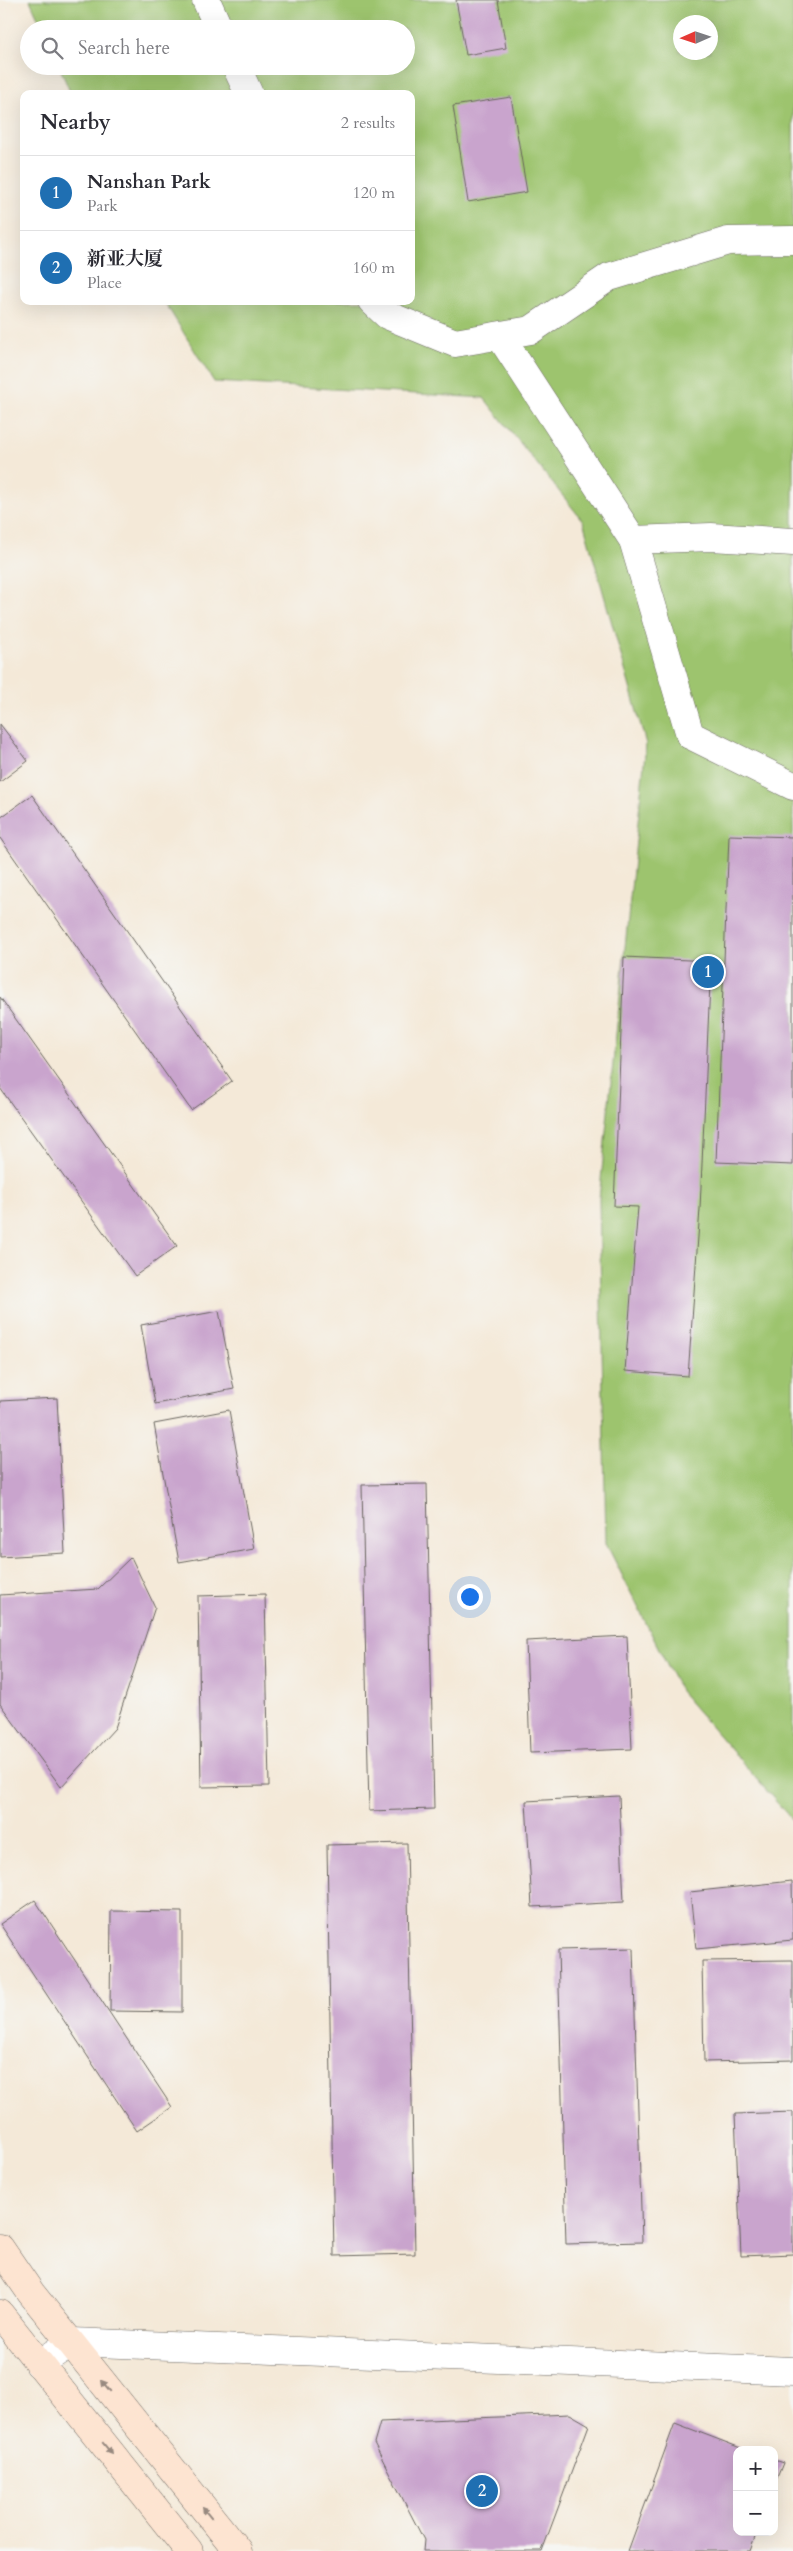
<!DOCTYPE html>
<meta charset="utf-8">
<style>
:root{--surface:#fff;--page:#f2f2f3;--text:#2b2b33;--muted:#7c7c81;--line:#e1e1e2;--accent:#1f6fb2}
body{margin:0;font-family:Cardo,"Noto Serif SC",serif;background:var(--page);color:var(--text)}
.controls{position:absolute;right:15px;bottom:15px;display:grid;overflow:hidden;border-radius:10px;box-shadow:0 5px 20px #0002}
.controls button{width:45px;height:45px;display:grid;place-items:center;padding:0;border:0;border-bottom:1px solid var(--line);background:var(--surface);color:var(--text);font:25px sans-serif}
.compass{position:absolute;left:673px;top:15px;width:45px;height:45px;border-radius:50%;background:var(--surface);box-shadow:0 5px 20px #0002;rotate:267deg}
.you{position:absolute;left:469px;top:1596px;width:18px;height:18px;margin:-12px;border:4px solid #fff;border-radius:50%;background:#1a73e8;box-shadow:0 0 0 8px #1a73e833}
.badge{display:grid;place-items:center;width:32px;height:32px;border-radius:50%;background:var(--accent);color:#fff;font-size:16px;font-weight:700}
.pin{position:absolute;translate:-50% -50%;border:2px solid #fff;box-shadow:0 1px 5px #0006}
.list{margin:0;padding:0;list-style:none}
h2{display:flex;justify-content:space-between;align-items:center;height:65px;margin:0;padding:0 20px;font-size:21px}
h2 small{font-size:16px;font-weight:400;color:var(--muted)}
.list li{display:grid;grid-template-columns:32px 1fr auto;gap:15px;align-items:center;box-sizing:border-box;height:75px;padding:0 20px;border-top:1px solid var(--line)}
.list b{display:block;font-size:19px;white-space:nowrap}
.list p{margin:0;font-size:16px;white-space:nowrap;color:var(--muted)}
.list em{font-size:16px;font-style:normal;color:var(--muted)}
.icon{flex:none;width:28px;height:28px;fill:none;stroke:currentColor;stroke-width:2;stroke-linecap:round;stroke-linejoin:round}
.map{position:relative;flex:none;width:793px;height:2551px;overflow:hidden}
.search{position:absolute;background:var(--surface);box-shadow:0 5px 20px #0002;left:20px;top:20px;width:395px;height:55px;display:flex;align-items:center;gap:12px;box-sizing:border-box;padding:0 18px;border-radius:28px;color:var(--muted);font-size:19px}
.panel{position:absolute;background:var(--surface);box-shadow:0 5px 20px #0002;left:20px;top:90px;width:395px;height:215px;border-radius:10px}
.map>svg:first-child{display:block}
</style>
<div class="map">
<svg width="793" height="2551" viewBox="0 0 793 2551">
<rect width="100%" height="100%" fill="#f6f6f2"/>
<filter id="ink" filterUnits="userSpaceOnUse"><feTurbulence type="fractalNoise" baseFrequency=".02" numOctaves="2"/><feDisplacementMap in="SourceGraphic" scale="10" xChannelSelector="R" yChannelSelector="G"/><feConvolveMatrix kernelMatrix="1 2 1 2 8 2 1 2 1" color-interpolation-filters="sRGB"/></filter>
<filter id="wash" filterUnits="userSpaceOnUse"><feTurbulence type="fractalNoise" baseFrequency=".0096" numOctaves="4" result="noise"/><feDisplacementMap in="SourceGraphic" scale="20" xChannelSelector="R" yChannelSelector="G"/><feGaussianBlur stdDeviation="1.12" result="paint"/><feColorMatrix in="noise" values="0 0 0 0 0 0 0 0 0 0 0 0 0 0 0 0 0 1.4 0 .05"/><feComposite in="paint" operator="in"/></filter>
<g filter="url(#wash)">
<rect width="100%" height="100%" fill="#f4e9d8"/>
<!-- green -->
<path fill="#9dc46e" stroke="#5c7045" fill-rule="evenodd" d="M30 0H793V1821L680 1691 606 1543 599 1199 646 744 583 521 484 398 214 382 164 301H411V94H71L59 66H406V29H43ZM680 22H710V52H680Z"/>
<g id="blocks">
<!-- building -->
<path fill="#c9a4cd" d="M456 0H498L506 48 466 55Z
M511 97 527 192 468 202 453 106Z
M0 724 28 761 0 782Z
M32 795 232 1081 191 1110 0 838V818Z
M729 835 793 837V1165L716 1162Z
M624 957 711 961 700 1209 688 1376 625 1371 638 1207 614 1206Z
M0 997 177 1246 135 1276 0 1088Z
M219 1311 234 1389 155 1404 141 1325Z
M57 1398 65 1553 0 1557V1401Z
M229 1410 254 1549 179 1562 154 1424Z
M427 1484 434 1809 369 1811 362 1485Z
M131 1557 155 1607 115 1728 61 1787 0 1704V1595L98 1589Z
M265 1594 269 1786 201 1787 198 1596Z
M627 1636 632 1749 530 1753 526 1641Z
M619 1796 624 1902 532 1907 526 1801Z
M407 1843 415 2254 334 2256 327 1845Z
M792 1881 793 1940 696 1949 690 1892Z
M35 1900 172 2107 137 2131 0 1924Z
M111 1911 182 1912V2012L110 2011Z
M633 1948 642 2242 566 2244 558 1950Z
M793 1960V2060L704 2062 702 1961Z
M793 2112V2254L741 2256 735 2114Z
M570 2414 589 2425 542 2551H423L424 2540 374 2443 380 2422Z
M675 2423 746 2450H737V2532H757L750 2551H628Z
M774 2460 783 2463 774 2485Z"/>
</g>
</g>
<g filter="url(#ink)">
<use href="#blocks" fill-opacity="0" stroke="#68645e" stroke-width="1"/>
<g fill="none" stroke-linecap="round" stroke-linejoin="round">
<defs>
<path id="pedestrian" d="M633 540 711 537 793 542
M690 735 793 786"/>
<path id="minor" d="M206 0 219 29
M236 66 249 94
M372 301 387 315 455 343 531 330 609 277 728 241 793 240
M500 336 633 540 690 735
M39 2364 72 2342 793 2371"/>
<path id="secondary" d="M0 2248 31 2293 238 2551
M0 2314 189 2551"/>
</defs>
<!-- pedestrian casing -->
<use href="#pedestrian" stroke="#68645e" stroke-width="29"/>
<!-- minor casing -->
<use href="#minor" stroke="#68645e" stroke-width="29"/>
<!-- secondary casing -->
<use href="#secondary" stroke="#68645e" stroke-width="29"/>
<!-- pedestrian -->
<use href="#pedestrian" stroke="#fff" stroke-width="28"/>
<!-- minor -->
<use href="#minor" stroke="#fff" stroke-width="28"/>
<!-- secondary -->
<use href="#secondary" stroke="#fde4d1" stroke-width="28"/>
</g>
<!-- one-way arrows -->
<defs><path id="oneway-solid" d="M-6-.8H1V-3.2L6.5 0L1 3.2V.8H-6Z" transform="scale(1.25)"/></defs>
<g fill="#988a80">
<use href="#oneway-solid" transform="translate(106 2386) rotate(-129)"/>
<use href="#oneway-solid" transform="translate(107 2448) rotate(51)"/>
<use href="#oneway-solid" transform="translate(207 2513) rotate(-129)"/>
</g>
</g>
</svg>
<div class="controls">
<button>+</button>
<button>−</button>
</div>
<svg class="compass" viewBox="-18 -18 36 36"><path d="M0-13l5 13h-10z" fill="#e53935"/><path d="M0 13l5-13h-10z" fill="#7c7c81"/></svg>
<div class="you"></div>
<div class="pin badge" style="left:708px;top:972px">1</div>
<div class="pin badge" style="left:482px;top:2491px">2</div>
<div class="search"><svg class="icon" aria-label="search" viewBox="0 0 24 24"><circle cx="10" cy="10" r="6"/><path d="M15 15l6 6"/></svg>Search here</div>
<section class="panel">
<h2>Nearby<small>2 results</small></h2>
<ul class="list">
<li><span class="badge">1</span><div><b>Nanshan Park</b><p>Park</p></div><em>120 m</em></li>
<li><span class="badge">2</span><div><b>新亚大厦</b><p>Place</p></div><em>160 m</em></li>
</ul>
</section>
</div>
